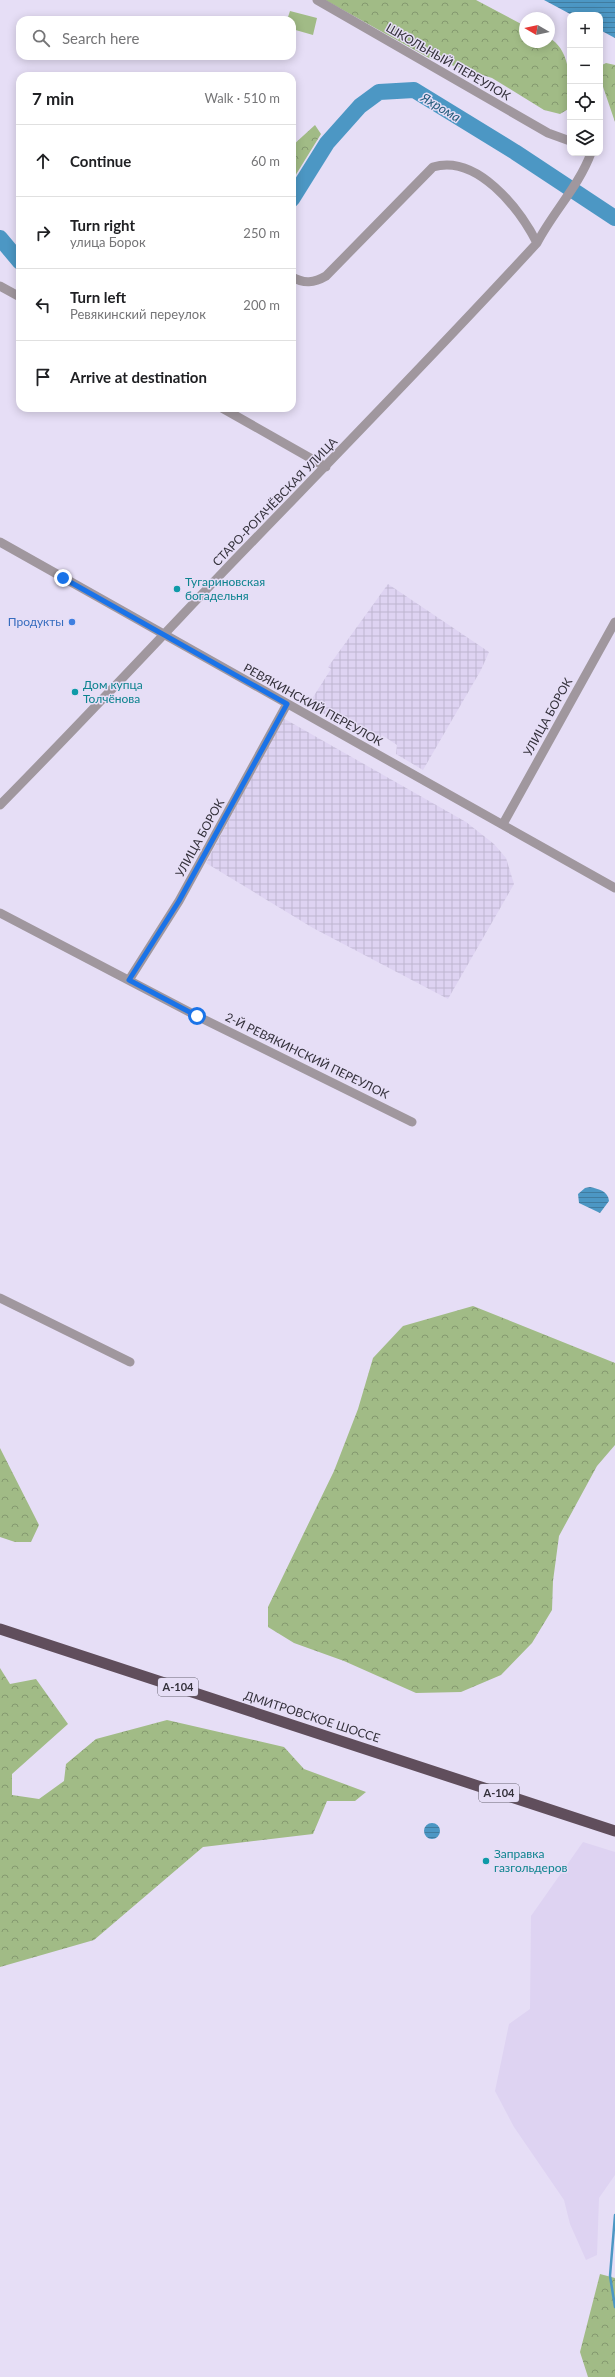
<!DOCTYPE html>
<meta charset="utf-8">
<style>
:root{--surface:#fff;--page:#f6f6f6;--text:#202124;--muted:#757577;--line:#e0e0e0}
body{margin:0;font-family:Lato,sans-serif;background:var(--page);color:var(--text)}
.controls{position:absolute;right:12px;top:12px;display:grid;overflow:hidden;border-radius:8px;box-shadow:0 2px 10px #0003}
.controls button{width:36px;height:36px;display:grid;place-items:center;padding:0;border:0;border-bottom:1px solid var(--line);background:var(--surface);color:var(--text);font:20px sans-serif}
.compass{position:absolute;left:519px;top:12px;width:36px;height:36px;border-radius:50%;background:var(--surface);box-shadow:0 2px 10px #0003;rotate:279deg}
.stop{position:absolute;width:12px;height:12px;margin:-9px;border:3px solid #1a73e8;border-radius:50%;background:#fff}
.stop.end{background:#1a73e8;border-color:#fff;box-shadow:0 1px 4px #0008}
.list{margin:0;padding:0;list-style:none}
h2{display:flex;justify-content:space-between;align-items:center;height:52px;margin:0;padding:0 16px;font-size:17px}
h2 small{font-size:13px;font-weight:400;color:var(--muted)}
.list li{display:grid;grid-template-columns:26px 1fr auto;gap:12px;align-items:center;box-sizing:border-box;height:72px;padding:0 16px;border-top:1px solid var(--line)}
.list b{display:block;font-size:15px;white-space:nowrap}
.list p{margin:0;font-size:13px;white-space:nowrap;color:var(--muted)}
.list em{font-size:13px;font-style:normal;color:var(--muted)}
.icon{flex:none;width:22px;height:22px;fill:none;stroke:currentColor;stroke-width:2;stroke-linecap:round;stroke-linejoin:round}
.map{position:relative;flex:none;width:615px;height:2377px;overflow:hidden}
.search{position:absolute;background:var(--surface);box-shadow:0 2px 10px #0003;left:16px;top:16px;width:280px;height:44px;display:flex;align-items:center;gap:10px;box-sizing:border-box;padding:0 14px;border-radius:12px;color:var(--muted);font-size:15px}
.panel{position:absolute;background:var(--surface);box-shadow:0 2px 10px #0003;left:16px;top:72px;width:280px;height:340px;border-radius:12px}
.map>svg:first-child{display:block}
</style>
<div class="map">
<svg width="615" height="2377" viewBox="0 0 615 2377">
<defs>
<pattern id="industrial-grid" width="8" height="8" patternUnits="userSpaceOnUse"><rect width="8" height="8" fill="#ded3f2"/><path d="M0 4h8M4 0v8" fill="none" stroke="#bfb6d0"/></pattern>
<pattern id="forest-crowns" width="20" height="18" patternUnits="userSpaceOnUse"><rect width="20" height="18" fill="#a1bb86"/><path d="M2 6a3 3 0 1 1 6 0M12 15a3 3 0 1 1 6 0" fill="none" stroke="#84996f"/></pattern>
<pattern id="water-rules" width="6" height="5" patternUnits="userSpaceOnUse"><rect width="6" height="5" fill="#4c97c4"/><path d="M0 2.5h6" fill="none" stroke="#407ca0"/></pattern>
</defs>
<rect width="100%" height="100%" fill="#e6def6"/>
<!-- built -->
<path fill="#ded3f2" d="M583 1842 615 1852V2175L599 2198 597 2255 586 2260 570 2224 564 2200 514 2127 495 2091 509 2024 530 2009 531 1916Z"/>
<!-- industrial -->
<path fill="url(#industrial-grid)" d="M388 584 489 652 481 670 423 770 396 754 397 745 382 735 380 738 369 731 362 734 308 705 331 669 328 667Z
M283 718 466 822 494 844 506 858 514 884 448 999 313 928 206 863Z"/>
<!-- grass -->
<path fill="#a1bb86" d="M290 11 317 18 313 35 292 29V20H287Z"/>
<!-- forest -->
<path fill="url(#forest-crowns)" d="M325 0H476L525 26V42H549V38C572 50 570 86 570 108L560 114 544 110 492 78 429 58Z
M606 63 615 65V122L600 78V66Z
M315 125 321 134 292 181V146Z
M473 1306 615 1363V1445L597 1466 559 1536 553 1581 552 1610 532 1643 501 1675 461 1692 416 1693 344 1661 294 1643 268 1627V1607L334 1471 358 1409 373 1358 403 1326Z
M0 1448 39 1525 31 1542H15L0 1537Z
M0 1668 10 1684 36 1679 68 1724 12 1774V1795L39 1799 64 1781 66 1764 96 1739 167 1720 284 1747 304 1769 366 1792 355 1801H327L313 1834 203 1847 94 1940 0 1967Z
M600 2274 615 2278V2377H588L580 2352Z"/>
<!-- water -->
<path fill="url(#water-rules)" d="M544 0H615V38L600 30V15H572Z
M590 1187C599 1189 608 1191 609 1201L600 1213 579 1203 578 1194 585 1188Z
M424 1831a8 8 0 1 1 16 0a8 8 0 1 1-16 0Z"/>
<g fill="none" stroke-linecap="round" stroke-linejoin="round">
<!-- stream -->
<path stroke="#4c97c4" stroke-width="2.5" d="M615 2215 610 2276 615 2307"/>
<!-- river -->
<path stroke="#4c97c4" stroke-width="16" d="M292 199 327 143 360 106 379 92 414 90 515 152 615 218
M0 238 20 262"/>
<!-- minor -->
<path stroke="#a0979e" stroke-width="9" d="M317 0 548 133 570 141
M292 277C304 284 314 283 326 276L433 167C477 154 519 208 537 243
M0 286 20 297
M222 408 326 467
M0 542 615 888
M0 805C76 728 150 649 224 571 329 462 435 354 537 243 553 212 579 186 591 153
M503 824 615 622
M0 913 197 1016 412 1122
M129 980 179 901 287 704
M0 1298 130 1362"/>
<!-- trunk -->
<path stroke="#604e5c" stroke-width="11" d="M0 1629 615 1831"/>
</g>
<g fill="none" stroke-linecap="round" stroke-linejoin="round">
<!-- route -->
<path stroke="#1a73e8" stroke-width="5" d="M63 578 287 704 179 901 129 980 197 1016"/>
</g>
<!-- markers -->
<g fill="#0f9aa8" stroke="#e6def6" stroke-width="1.5">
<circle cx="177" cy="589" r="4"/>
<circle cx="75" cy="692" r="4"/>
<circle cx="486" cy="1861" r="4"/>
</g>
<circle fill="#3f7fe0" stroke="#e6def6" stroke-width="1.5" cx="72" cy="622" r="4"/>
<g text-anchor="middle" stroke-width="3" stroke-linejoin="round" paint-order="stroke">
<!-- shield labels -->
<g fill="#e6def6" stroke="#696573" stroke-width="1">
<rect x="158" y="1678" width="40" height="18" rx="3"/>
<rect x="479" y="1784" width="40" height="18" rx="3"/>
</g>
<g font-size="11" font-weight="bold" fill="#34313b">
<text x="178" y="1691">А-104</text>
<text x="499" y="1797">А-104</text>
</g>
<!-- street labels -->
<g font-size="12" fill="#34313b" stroke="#e6def6">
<text transform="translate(448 62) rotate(30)" y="4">ШКОЛЬНЫЙ ПЕРЕУЛОК</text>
<text transform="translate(275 502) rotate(-46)" y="4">СТАРО-РОГАЧЁВСКАЯ УЛИЦА</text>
<text transform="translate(313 705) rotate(29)" y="4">РЕВЯКИНСКИЙ ПЕРЕУЛОК</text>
<text transform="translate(548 717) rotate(-61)" y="4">УЛИЦА БОРОК</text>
<text transform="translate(200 838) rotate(-61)" y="4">УЛИЦА БОРОК</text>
<text transform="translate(307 1056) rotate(26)" y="4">2-Й РЕВЯКИНСКИЙ ПЕРЕУЛОК</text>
<text transform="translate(312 1717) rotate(18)" y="4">ДМИТРОВСКОЕ ШОССЕ</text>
</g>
<!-- culture labels -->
<g font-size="12" fill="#0d838f" stroke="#e6def6" text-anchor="start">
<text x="185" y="586">Тугариновская<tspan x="185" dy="14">богадельня</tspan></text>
<text x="83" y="689">Дом купца<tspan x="83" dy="14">Толчёнова</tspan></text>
<text x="494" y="1858">Заправка<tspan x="494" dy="14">газгольдеров</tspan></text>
</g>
<!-- shop labels -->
<g font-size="12" fill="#366cbe" stroke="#e6def6" text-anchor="end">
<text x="64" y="626">Продукты</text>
</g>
<!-- water labels -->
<g font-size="13" font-style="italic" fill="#245c7c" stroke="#e6def6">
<text transform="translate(441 107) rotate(31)" y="5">Яхрома</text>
</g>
</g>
</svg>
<div class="controls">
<button>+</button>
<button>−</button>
<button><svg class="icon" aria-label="locate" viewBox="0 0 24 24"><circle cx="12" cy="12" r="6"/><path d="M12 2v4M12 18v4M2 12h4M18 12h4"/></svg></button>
<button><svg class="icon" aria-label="layers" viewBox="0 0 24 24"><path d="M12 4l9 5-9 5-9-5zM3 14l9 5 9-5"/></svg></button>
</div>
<svg class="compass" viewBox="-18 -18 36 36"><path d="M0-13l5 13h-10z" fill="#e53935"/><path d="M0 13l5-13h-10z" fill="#757577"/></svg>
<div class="stop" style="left:197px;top:1016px"></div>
<div class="stop end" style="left:63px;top:578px"></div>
<div class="search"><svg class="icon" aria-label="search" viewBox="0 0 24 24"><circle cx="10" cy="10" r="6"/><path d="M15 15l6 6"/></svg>Search here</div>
<section class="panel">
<h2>7 min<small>Walk · 510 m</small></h2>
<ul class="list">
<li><svg class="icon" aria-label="ahead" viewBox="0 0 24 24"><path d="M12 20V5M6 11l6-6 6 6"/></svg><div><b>Continue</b></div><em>60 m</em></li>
<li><svg class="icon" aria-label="right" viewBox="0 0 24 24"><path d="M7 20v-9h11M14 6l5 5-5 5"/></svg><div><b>Turn right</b><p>улица Борок</p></div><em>250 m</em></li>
<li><svg class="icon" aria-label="left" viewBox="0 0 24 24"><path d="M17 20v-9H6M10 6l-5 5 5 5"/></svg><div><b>Turn left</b><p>Ревякинский переулок</p></div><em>200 m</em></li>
<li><svg class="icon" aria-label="arrive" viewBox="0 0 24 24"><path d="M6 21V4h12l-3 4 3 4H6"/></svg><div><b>Arrive at destination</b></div></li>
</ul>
</section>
</div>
